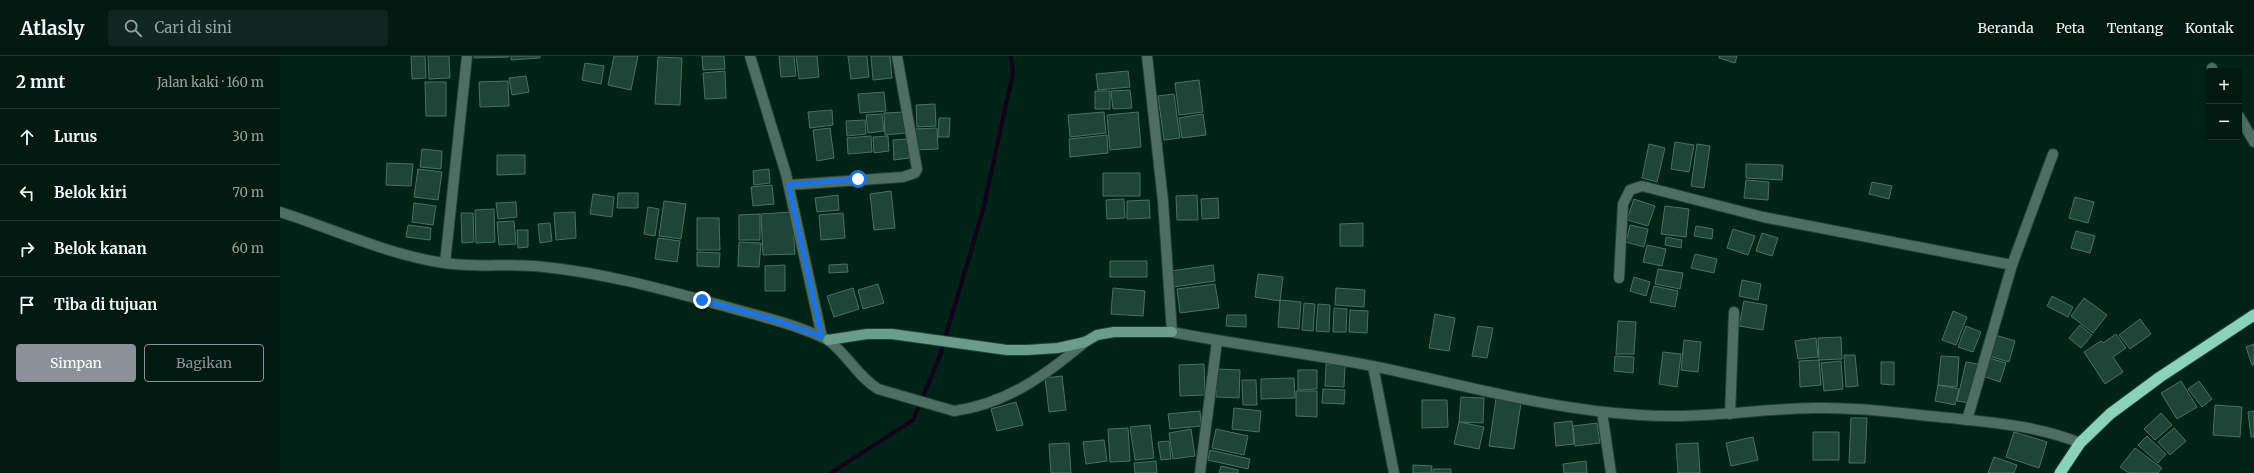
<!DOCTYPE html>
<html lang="id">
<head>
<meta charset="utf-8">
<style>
  :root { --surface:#001a12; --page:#0e2720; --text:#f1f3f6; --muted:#95a19f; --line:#223832; --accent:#8c9099 }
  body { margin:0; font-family:Merriweather,serif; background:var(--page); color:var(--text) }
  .controls { position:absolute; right:12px; top:12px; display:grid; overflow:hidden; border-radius:4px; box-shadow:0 2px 6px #0003 }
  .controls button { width:36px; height:36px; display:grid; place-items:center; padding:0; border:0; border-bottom:1px solid var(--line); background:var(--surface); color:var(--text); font:20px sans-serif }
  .stop { position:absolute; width:12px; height:12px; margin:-9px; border:3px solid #1a73e8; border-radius:50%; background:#fff }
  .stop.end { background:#1a73e8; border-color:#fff; box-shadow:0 1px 4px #0008 }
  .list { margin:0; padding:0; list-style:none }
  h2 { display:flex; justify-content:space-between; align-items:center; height:52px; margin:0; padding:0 16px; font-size:17px }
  h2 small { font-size:13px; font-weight:400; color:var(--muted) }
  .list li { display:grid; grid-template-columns:26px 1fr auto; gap:12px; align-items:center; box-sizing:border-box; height:56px; padding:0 16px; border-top:1px solid var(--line) }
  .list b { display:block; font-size:15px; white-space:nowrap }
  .list em { font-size:13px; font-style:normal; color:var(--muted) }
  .actions { display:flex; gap:8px; padding:12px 16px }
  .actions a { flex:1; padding:9px 0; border:1px solid var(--accent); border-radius:4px; text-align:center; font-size:14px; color:var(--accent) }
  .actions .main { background:var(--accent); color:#fff }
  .icon { flex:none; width:22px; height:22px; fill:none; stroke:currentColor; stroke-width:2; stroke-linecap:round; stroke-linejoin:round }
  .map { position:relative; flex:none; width:1974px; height:417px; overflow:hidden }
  header { display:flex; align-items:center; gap:24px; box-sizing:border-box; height:56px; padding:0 20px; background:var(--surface); border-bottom:1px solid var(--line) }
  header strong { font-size:19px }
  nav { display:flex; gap:22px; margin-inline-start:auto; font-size:14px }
  .search { width:280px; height:36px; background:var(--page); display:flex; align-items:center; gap:10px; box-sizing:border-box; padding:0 14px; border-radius:4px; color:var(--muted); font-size:15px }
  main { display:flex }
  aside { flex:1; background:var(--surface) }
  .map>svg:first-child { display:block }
</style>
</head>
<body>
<header>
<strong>Atlasly</strong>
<div class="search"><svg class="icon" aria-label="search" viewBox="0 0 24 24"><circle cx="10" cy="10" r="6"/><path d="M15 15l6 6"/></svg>Cari di sini</div>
<nav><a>Beranda</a><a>Peta</a><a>Tentang</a><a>Kontak</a></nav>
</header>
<main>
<aside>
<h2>2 mnt<small>Jalan kaki · 160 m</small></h2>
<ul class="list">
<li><svg class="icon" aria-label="ahead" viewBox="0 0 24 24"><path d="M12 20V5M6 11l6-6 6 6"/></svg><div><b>Lurus</b></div><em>30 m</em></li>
<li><svg class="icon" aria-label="left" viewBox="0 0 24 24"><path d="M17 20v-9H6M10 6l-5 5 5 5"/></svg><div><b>Belok kiri</b></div><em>70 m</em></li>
<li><svg class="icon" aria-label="right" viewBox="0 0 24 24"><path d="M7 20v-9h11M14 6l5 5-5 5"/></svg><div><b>Belok kanan</b></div><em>60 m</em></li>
<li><svg class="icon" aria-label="arrive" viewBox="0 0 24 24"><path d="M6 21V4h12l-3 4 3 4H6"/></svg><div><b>Tiba di tujuan</b></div></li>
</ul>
<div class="actions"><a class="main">Simpan</a><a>Bagikan</a></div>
</aside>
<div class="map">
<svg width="1974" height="417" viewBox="0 0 1974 417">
  <rect width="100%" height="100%" fill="#002318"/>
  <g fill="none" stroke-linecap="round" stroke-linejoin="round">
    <path stroke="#150019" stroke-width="4" d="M551 417 633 364 660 300 703 154 733 17 731 0"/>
  </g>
  <path fill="#1f4438" stroke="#4b7063" d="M131 0H145L146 22 132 23Z
    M148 0H169L170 22 149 23Z
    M194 0H229V1L194 2Z
    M231 0H260V2L231 4Z
    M334 0H358L351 34 328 29Z
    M422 0H444L445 13 423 14Z
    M499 0H514L516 20 501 21Z
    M516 0H537L539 21 519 23Z
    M568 0H587L589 21 571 23Z
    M591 0H610L612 22 593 24Z
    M1439 0H1457L1455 7 1439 2Z
    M378 1 402 2 400 49 375 48Z
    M305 7 324 10 321 28 302 24Z
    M445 15 446 42 425 43 423 17Z
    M848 15 850 31 818 34 816 18Z
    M246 20 249 36 232 39 229 22Z
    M919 24 923 56 899 59 895 27Z
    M228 25 229 50 200 51 199 26Z
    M145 26H166V60H146Z
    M850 34 852 52 833 53 831 35Z
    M815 35H830V53H815Z
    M604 36 606 55 580 57 578 38Z
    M894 38 900 82 884 84 878 40Z
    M655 48 656 70 637 71 636 49Z
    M552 54 553 69 530 72 528 56Z
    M625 56 626 77 605 79 604 57Z
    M824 56 826 77 790 81 788 59Z
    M858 56 861 91 830 94 827 59Z
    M602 58 604 75 588 77 586 59Z
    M923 58 926 79 902 82 899 62Z
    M659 62H670L669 81H658Z
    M585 64 586 78 567 80 566 65Z
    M550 72 554 102 537 105 533 74Z
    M657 72 658 93 636 94 635 73Z
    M827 79 828 97 790 101 789 83Z
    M591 80 592 96 568 98 567 82Z
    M608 80 609 95 594 97 593 81Z
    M628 83 629 102 614 104 613 84Z
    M1395 86 1414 89 1409 116 1391 113Z
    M1369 88 1385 92 1377 126 1362 122Z
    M1417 88 1430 90 1424 132 1411 130Z
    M142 93 162 95 161 113 140 111Z
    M217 99H245V118L217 119Z
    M107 107 133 108 131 130 106 129Z
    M1466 108 1503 109 1502 124 1466 122Z
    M138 113 162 116 158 144 134 141Z
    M489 113 490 127 474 129 473 115Z
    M823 117H860V140H823Z
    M1466 124 1489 126 1488 144 1464 142Z
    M1592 126 1612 130 1609 143 1589 138Z
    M492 129 494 148 473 150 471 131Z
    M611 135 615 172 594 174 590 138Z
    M338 137H358V152H337Z
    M313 138 334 141 332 161 310 158Z
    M558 139 559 154 537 156 535 142Z
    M917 139 918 164H897L896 140Z
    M1795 141 1814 146 1808 167 1789 162Z
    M938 142 939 162 922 163 921 143Z
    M844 143 845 162 827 163 826 144Z
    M1354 143 1375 150 1368 170 1347 164Z
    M869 144 870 162 847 163V145Z
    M384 145 406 148 401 183 379 180Z
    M236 146 237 161 218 163 216 147Z
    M134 147 156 150 153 169 132 166Z
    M1385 150 1409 153 1406 181 1381 178Z
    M368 151 379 153 375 180 364 178Z
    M214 153 215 186 196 187 195 154Z
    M295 156 296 182 276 184 274 157Z
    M512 156 515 198 483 199 481 158Z
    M181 157H193L194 186 182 187Z
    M563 157 565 182 541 184 539 159Z
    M480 158V184H459V159Z
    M417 162H439L440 194H417Z
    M234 165 236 188 219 189 217 166Z
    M270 167 272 185 260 187 258 168Z
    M1083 167V190H1060V168Z
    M128 169 151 172 150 184 126 181Z
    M1350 169 1368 173 1364 191 1346 186Z
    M1416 170 1433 173 1432 183 1414 180Z
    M1453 173 1475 180 1468 199 1447 192Z
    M237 174H248V191L238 192Z
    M1796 175 1815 180 1810 197 1791 192Z
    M1482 177 1498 182 1492 200 1476 195Z
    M1386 181 1402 184 1401 192 1385 189Z
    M378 182 400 185 397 206 375 203Z
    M459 186 481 187 479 211 458 210Z
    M1367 189 1386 193 1382 210 1363 206Z
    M417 196 440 197 439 211 417 210Z
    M1415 198 1437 203 1434 217 1411 212Z
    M830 205H867V221H830Z
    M567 208 568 216 549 217V209Z
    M505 209V235H485V210Z
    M933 209 935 225 893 231 891 215Z
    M1378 213 1403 217 1400 233 1375 228Z
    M978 218 1003 221 1000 245 975 241Z
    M1354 221 1370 226 1366 240 1350 235Z
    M1462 224 1481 228 1478 244 1459 240Z
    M598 228 604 247 583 253 578 234Z
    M935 228 939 252 900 257 897 233Z
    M1374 230 1398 235 1395 251 1370 246Z
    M573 232 579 253 554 261 547 240Z
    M833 232 865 235 863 260 831 258Z
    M1056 232 1085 234 1084 251 1055 249Z
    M1772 240 1793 251 1788 261 1767 250Z
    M1804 242 1827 259 1813 277 1791 260Z
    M1000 244 1021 246 1019 273 998 271Z
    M1464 245 1487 249 1483 274 1459 270Z
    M1024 247 1035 248 1033 275 1022 274Z
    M1038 248 1050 249 1049 276 1036 275Z
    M1054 252 1067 253 1066 276H1053Z
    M1070 254 1088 255 1087 277 1069 276Z
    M1673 255 1687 261 1676 289 1662 284Z
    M1155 258 1175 262 1169 295 1149 292Z
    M947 259H966V271L946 270Z
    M1860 263 1871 278 1850 293 1839 279Z
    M1338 265 1356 266 1354 298H1336Z
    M1800 269 1812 279 1801 292 1789 282Z
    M1198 270 1213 272 1207 302 1192 300Z
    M1686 270 1701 276 1693 296 1678 291Z
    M1836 278 1846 292 1833 301 1843 316 1825 328 1804 296 1821 285 1823 287Z
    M1715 279 1735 285 1729 306 1709 300Z
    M1561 281 1562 303 1539 304 1538 282Z
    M1536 282 1538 301 1518 303 1515 285Z
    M1404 284 1421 286 1418 316 1401 314Z
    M1974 288V309H1972L1966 291Z
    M1383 296 1401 298 1397 331 1379 328Z
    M1564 299H1575L1578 330 1566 331Z
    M1335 300 1354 301 1353 317 1334 315Z
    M1661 300 1679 301 1677 331 1658 329Z
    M1709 302 1726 307 1720 326 1703 320Z
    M1539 304 1541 329 1520 331 1519 305Z
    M1561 305 1563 333 1544 335 1541 307Z
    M1601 306H1614V329L1601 328Z
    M1686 306 1698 308 1689 347 1677 345Z
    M924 308 925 339 900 340 899 309Z
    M1046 308 1065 309 1064 331 1045 330Z
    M937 313 960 314 959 342 936 341Z
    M1018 314H1037V333L1018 334Z
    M782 320 786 354 769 356 765 322Z
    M1014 322 1015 342 981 343V323Z
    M962 324H976L977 349H963Z
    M1901 325 1917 351 1897 363 1881 337Z
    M1919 325 1932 343 1922 351 1908 333Z
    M1658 329 1679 333 1675 349 1655 345Z
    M1043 333 1065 334 1064 348 1042 347Z
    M1016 335H1037V361L1016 360Z
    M1181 341 1204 342 1203 367 1179 366Z
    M1216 343 1241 347 1234 393 1209 390Z
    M1142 344H1167L1168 371 1142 372Z
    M736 346 743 369 717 375 711 353Z
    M1935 349 1962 351 1960 381 1933 379Z
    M954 352 981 355 979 376 952 373Z
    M920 355 921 370 890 373 888 358Z
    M1974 355V381H1971L1968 356Z
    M1881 357 1892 369 1875 384 1864 373Z
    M1571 362H1587L1585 407H1569Z
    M1292 365 1294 388 1276 390 1274 367Z
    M1179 366 1204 371 1199 393 1174 388Z
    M1317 367 1320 387 1295 390 1293 370Z
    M870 369 874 402 855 404 850 371Z
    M848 372 850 405 830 406 828 373Z
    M1894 372 1906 385 1890 399 1878 386Z
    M911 373 915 400 893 403 889 377Z
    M936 373 968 380 964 399 932 392Z
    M1533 376H1559V404H1533Z
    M1734 376 1767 386 1759 412 1726 401Z
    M1867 380 1886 398 1878 407 1858 389Z
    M1473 381 1478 404 1451 410 1446 387Z
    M824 384 827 405 806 408 803 386Z
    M889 385 891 403 881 404 878 386Z
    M789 387 791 417H771L769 388Z
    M1418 387 1420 417H1398L1396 388Z
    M1855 392 1882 412 1878 417H1849L1840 411Z
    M930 394 970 403 968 413 928 404Z
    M1714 401 1737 409 1734 417H1708Z
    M876 405 877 417H855L854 407Z
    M1306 405 1307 417H1284L1283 408Z
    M1133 409 1152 410 1151 417H1133Z
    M941 410 958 414V417H939Z
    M1153 413H1171V417H1153Z"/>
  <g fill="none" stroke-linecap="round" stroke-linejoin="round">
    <g stroke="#204136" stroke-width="12">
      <path id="minor" d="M470 0 506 118 542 281
        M867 0 883 145 892 276
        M1932 12 1933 15
        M1959 60 1974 86
        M509 129 623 121 635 117 637 113 617 0
        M0 156C54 173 108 199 164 207 197 212 231 207 264 211 325 217 385 234 444 250 479 260 515 268 548 284
        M165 207 187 0
        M1339 222 1343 148 1350 134 1362 130 1483 161 1732 209
        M1093 310 1114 417
        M674 355C726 348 766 319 805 286
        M1322 356 1331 417
        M1450 358 1454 256
        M1687 364 1732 209 1773 98
        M920 417 937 285"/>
    </g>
    <g stroke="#204136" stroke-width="12">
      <path id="tertiary" d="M892 276C958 289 1026 297 1092 310 1181 328 1269 354 1360 359 1419 363 1477 353 1535 352 1577 351 1619 357 1660 361 1706 366 1757 369 1800 387
        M548 284C568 299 577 320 598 333L674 355"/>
    </g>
    <g stroke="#204136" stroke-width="12">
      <path id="secondary" d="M548 284 587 278H612L727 294H747L778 292 805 286 817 279 834 276H892"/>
    </g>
    <g stroke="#204136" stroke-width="13">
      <path id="trunk" d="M1780 417 1800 387 1830 358 1880 321 1974 259"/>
    </g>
    <use href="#minor" stroke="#4f6e63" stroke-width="10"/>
    <use href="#tertiary" stroke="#4f6e63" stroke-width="10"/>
    <use href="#secondary" stroke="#6b9d8c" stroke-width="10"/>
    <use href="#trunk" stroke="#8ad3ba" stroke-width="11"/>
  </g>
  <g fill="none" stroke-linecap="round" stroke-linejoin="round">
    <path stroke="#1a73e8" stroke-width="5" d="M422 244 498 265 542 281 509 129 578 123"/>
  </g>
</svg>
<div class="controls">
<button>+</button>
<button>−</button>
</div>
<div class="stop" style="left:578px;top:123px"></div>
<div class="stop end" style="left:422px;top:244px"></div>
</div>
</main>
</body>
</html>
